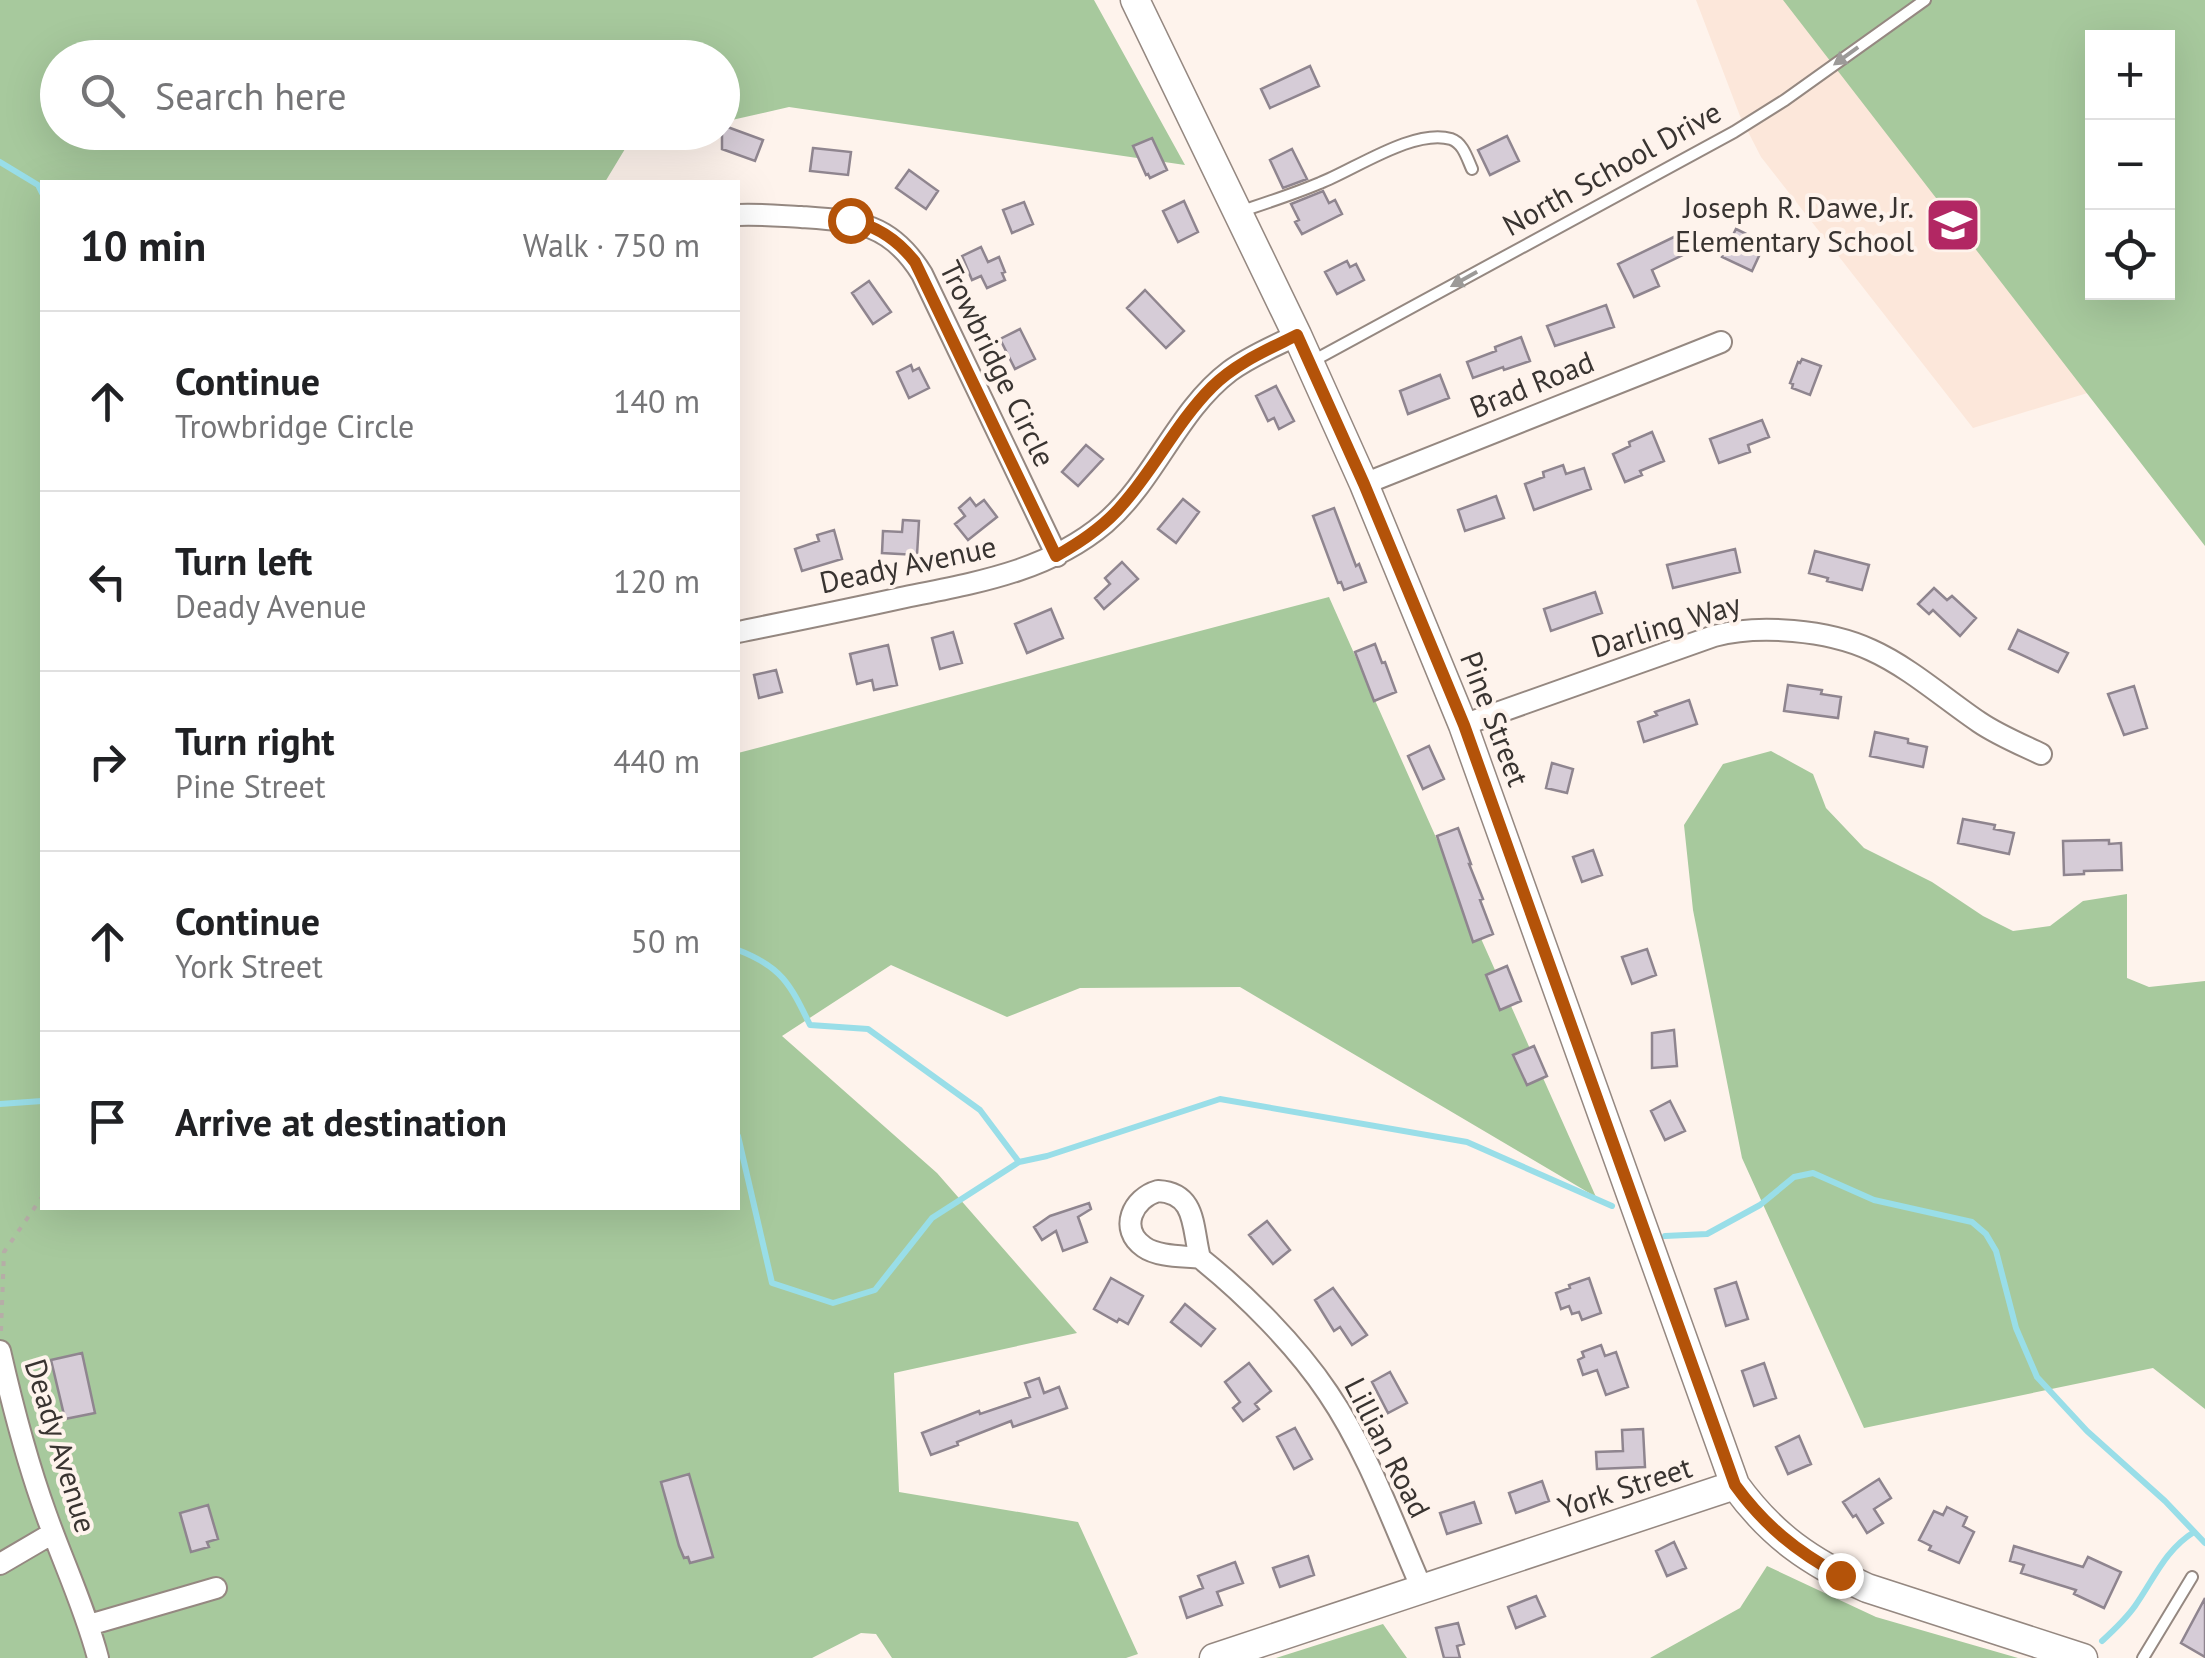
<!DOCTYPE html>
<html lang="en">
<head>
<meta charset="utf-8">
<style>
  :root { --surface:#fff; --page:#f6f6f6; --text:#202124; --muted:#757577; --line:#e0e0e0 }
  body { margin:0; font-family:"PT Sans",sans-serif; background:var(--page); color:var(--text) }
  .controls { position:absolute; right:30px; top:30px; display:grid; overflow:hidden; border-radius:0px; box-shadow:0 10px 40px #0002 }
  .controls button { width:90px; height:90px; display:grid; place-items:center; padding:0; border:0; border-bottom:2px solid var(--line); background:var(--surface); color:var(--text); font:50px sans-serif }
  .stop { position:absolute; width:30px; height:30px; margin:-22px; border:8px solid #b45309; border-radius:50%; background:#fff }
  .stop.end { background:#b45309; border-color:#fff; box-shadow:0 2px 10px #0008 }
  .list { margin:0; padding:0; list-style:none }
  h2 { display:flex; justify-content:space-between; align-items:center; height:130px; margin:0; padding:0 40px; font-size:42px }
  h2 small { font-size:32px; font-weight:400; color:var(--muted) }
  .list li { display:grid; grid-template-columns:65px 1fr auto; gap:30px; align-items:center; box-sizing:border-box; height:180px; padding:0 40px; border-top:2px solid var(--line) }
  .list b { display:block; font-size:38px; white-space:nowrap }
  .list p { margin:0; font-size:32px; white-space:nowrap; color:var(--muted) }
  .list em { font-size:32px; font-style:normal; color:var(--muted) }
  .icon { flex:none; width:55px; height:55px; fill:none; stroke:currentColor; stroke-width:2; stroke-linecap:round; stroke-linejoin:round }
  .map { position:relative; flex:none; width:2205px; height:1658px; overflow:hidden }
  .search { position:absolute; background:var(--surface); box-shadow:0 10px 40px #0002; left:40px; top:40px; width:700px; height:110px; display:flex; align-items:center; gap:25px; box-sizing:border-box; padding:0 35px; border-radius:55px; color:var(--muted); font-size:38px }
  .panel { position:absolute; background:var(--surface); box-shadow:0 10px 40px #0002; left:40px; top:180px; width:700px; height:1030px; border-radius:0px }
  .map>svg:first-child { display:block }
</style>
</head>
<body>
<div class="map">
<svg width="2205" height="1658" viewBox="0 0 2205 1658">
  <rect width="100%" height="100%" fill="#fef3ec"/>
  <path fill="#fce7da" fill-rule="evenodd" d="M1696 0H2205V357L1973 428 1761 157 1740 116ZM2092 38H2168V292H2092Z"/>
  <path fill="#a7c99d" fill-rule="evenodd" d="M0 0H1094L1185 165 789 107 723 122 722 58H58V132L677 133 628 144 605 182H42V1208H738V753L1329 597 1596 1197 1240 987 1080 988 1007 1017 891 965 782 1036 937 1173 1077 1333 894 1373 899 1492 1078 1522 1138 1654 1126 1658H892L876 1634 861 1633 812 1658H0Z
    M1783 0H2205V546ZM2092 38H2168V292H2092Z
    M1771 751 1813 774 1826 808 1864 848 1932 882 1983 916 2013 931 2050 926 2083 901 2127 894V978L2149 987 2205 981V1409L2153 1368 1864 1428 1742 1158 1693 910 1684 825 1723 764Z
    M1767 1566 1876 1617 2018 1658H1650L1740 1608Z
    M1383 1624 1407 1658H1276Z"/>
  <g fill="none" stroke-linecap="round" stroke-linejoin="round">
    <path stroke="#99dee8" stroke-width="6" d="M0 162 38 185 42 193
      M738 950C782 967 790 984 810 1025L868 1029 980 1110 1019 1162
      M0 1104 42 1101
      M738 1136 772 1283 833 1303 875 1290 932 1218 1019 1162 1047 1156 1220 1099 1467 1142 1612 1206
      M1665 1236 1707 1234 1760 1205 1794 1177 1813 1173 1874 1200 1972 1222 1986 1234 1996 1251 2016 1328 2037 1377 2087 1431 2165 1501 2205 1543
      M2102 1641C2114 1630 2125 1620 2135 1606 2154 1579 2165 1550 2194 1532"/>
  </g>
  <path fill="#d6ccd7" stroke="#8f858f" stroke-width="2.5" d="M1310 66 1319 86 1270 108 1261 89Z
    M722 125 763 140 755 161 722 149Z
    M1507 136 1519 161 1490 175 1478 150Z
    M1152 138 1167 170 1150 178 1148 174 1146 175 1133 146Z
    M813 148 851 152 848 175 810 171Z
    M1292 149 1307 179 1283 188 1270 160Z
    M909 170 938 191 926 209 896 188Z
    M1323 191 1329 203 1335 200 1342 214 1302 234 1295 222 1299 220 1291 204Z
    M1184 201 1198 232 1178 242 1163 211Z
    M1024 202 1033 224 1012 233 1003 210Z
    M1736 229 1765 243 1752 271 1722 257Z
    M1676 236 1685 254 1652 270 1659 286 1634 297 1618 264Z
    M981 247 988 262 999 257 1005 272 1002 273 1005 280 987 288 981 276 972 280 962 256Z
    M1347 261 1350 267 1356 264 1364 280 1337 294 1325 272Z
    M869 281 891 312 873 324 852 293Z
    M1145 290 1184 331 1166 348 1127 308Z
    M1606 305 1614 327 1555 346 1547 326Z
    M1020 329 1035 359 1015 369 1000 339Z
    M1521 337 1530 361 1504 370 1503 367 1473 378 1467 362 1496 351 1495 347Z
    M1802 359 1821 366 1810 395 1792 388 1793 384 1790 383 1798 362 1800 363Z
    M911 365 913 371 919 368 929 388 909 398 897 372Z
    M1440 375 1449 398 1408 414 1400 391Z
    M1276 386 1294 421 1279 429 1274 418 1268 421 1256 396Z
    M1762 420 1769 437 1748 445 1750 452 1719 463 1710 439Z
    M1652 432 1664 461 1640 471 1642 475 1625 482 1613 454 1630 446 1629 442Z
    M1086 445 1103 459 1078 486 1062 472Z
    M1563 465 1566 474 1584 468 1591 489 1534 510 1525 484 1544 477 1543 472Z
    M1496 496 1504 518 1465 531 1458 510Z
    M970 498 976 506 984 500 997 517 968 540 955 524 965 516 959 508Z
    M1183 499 1199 512 1176 543 1158 529Z
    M1334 508 1356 566 1359 564 1366 582 1344 590 1341 582 1338 583 1313 516Z
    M903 520 919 521 917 555 882 553 883 531 902 532Z
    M834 530 842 559 802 571 795 549 819 541 817 535Z
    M1735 549 1740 572 1673 588 1667 565Z
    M1815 551 1869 565 1862 590 1827 581 1828 578 1809 573Z
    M1122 562 1138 579 1104 609 1095 598 1110 584 1105 578Z
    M1934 588 1947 600 1952 596 1976 618 1960 636 1933 610 1929 614 1918 604Z
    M1595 592 1602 613 1551 631 1544 609Z
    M1051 609 1063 638 1027 653 1015 624Z
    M2018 630 2068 653 2058 672 2009 649Z
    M953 632 962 663 940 669 932 638Z
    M1375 644 1382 663 1385 662 1396 692 1374 701 1355 652Z
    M888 645 897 685 874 690 872 680 857 684 850 654Z
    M776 670 782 692 759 698 754 675Z
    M1788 685 1822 690 1821 694 1841 697 1838 718 1784 711Z
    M2134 686 2147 728 2124 735 2108 694Z
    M1689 700 1697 724 1644 742 1638 722 1657 715 1655 712Z
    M1875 732 1908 739V743L1927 747 1923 767 1870 756Z
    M1429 746 1444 779 1423 789 1408 756Z
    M1552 763 1573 769 1567 793 1546 788Z
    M1963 819 1995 825 1994 829 2014 833 2009 854 1958 843Z
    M1458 828 1471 864H1469L1483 899 1480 900 1493 934 1473 942 1437 836Z
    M2109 840V844L2121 843 2122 870 2084 871V874L2064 875 2063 841Z
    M1593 850 1602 875 1582 882 1573 857Z
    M1647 949 1656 975 1632 984 1622 957Z
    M1507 966 1521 1001 1500 1010 1486 975Z
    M1674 1030 1677 1066 1652 1068V1033Z
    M1534 1046 1547 1076 1527 1085 1513 1055Z
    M1670 1101 1685 1131 1665 1140 1651 1111Z
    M1089 1203 1091 1209 1078 1217 1087 1242 1063 1251 1056 1231 1042 1240 1034 1227 1050 1216Z
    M1267 1221 1290 1250 1273 1264 1249 1235Z
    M1111 1278 1143 1296 1128 1324 1119 1319 1117 1322 1094 1309Z
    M1589 1278 1601 1313 1582 1320 1579 1312 1572 1314 1569 1306 1561 1309 1556 1293 1570 1288 1569 1285Z
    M1736 1282 1748 1319 1726 1326 1715 1289Z
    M1333 1288 1367 1335 1352 1345 1340 1327 1334 1331 1315 1300Z
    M1185 1304 1215 1329 1201 1346 1171 1322Z
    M1601 1345 1605 1356 1616 1352 1628 1387 1606 1395 1597 1370 1583 1375 1578 1360 1584 1357 1582 1352Z
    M82 1353 95 1413 65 1419 51 1360Z
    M1249 1363 1271 1391 1255 1404 1259 1409 1243 1421 1233 1408 1240 1402 1225 1382Z
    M1764 1363 1776 1398 1754 1406 1742 1371Z
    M1390 1372 1407 1403 1388 1413 1372 1382Z
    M1039 1378 1044 1393 1059 1387 1067 1408 1013 1427 1011 1421 957 1442 958 1445 931 1455 922 1433 979 1411 980 1414 1030 1397 1025 1383Z
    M1295 1428 1312 1459 1294 1469 1277 1437Z
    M1643 1429 1645 1467 1597 1469 1596 1452 1623 1451 1622 1430Z
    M1799 1436 1811 1464 1788 1474 1776 1447Z
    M689 1474 713 1557 690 1563 688 1557 684 1558 679 1546 661 1482Z
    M1879 1479 1891 1498 1874 1509 1883 1523 1867 1533 1856 1515 1853 1517 1843 1502Z
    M1542 1481 1549 1501 1516 1513 1509 1493Z
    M1474 1502 1481 1523 1447 1534 1440 1513Z
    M208 1505 218 1539 207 1542 209 1547 191 1552 180 1513Z
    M1947 1507 1967 1517 1963 1526 1974 1532 1959 1563 1929 1550 1931 1546 1919 1540 1934 1511 1943 1515Z
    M1674 1542 1686 1568 1667 1576 1656 1551Z
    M2014 1546 2083 1567 2088 1557 2121 1572 2104 1608 2074 1594 2076 1590 2021 1573 2024 1565 2010 1561Z
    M1308 1556 1314 1575 1280 1587 1273 1568Z
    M1235 1562 1243 1583 1217 1592 1222 1605 1187 1618 1180 1597 1203 1588 1198 1576Z
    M1536 1596 1545 1616 1516 1628 1508 1607Z
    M2205 1598V1657L2181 1643Z
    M1458 1623 1464 1644 1457 1646 1460 1658H1444L1436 1628Z"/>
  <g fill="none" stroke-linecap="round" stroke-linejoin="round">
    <g stroke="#958881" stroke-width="14">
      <path id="lane" d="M1239 212C1266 203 1294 194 1320 183 1354 170 1414 128 1451 139 1463 143 1467 158 1472 169
        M1311 362 1734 132 1785 100 1925 0
        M2143 1658 2192 1577"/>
    </g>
    <g stroke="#958881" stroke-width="24">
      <path id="street" d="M738 215C758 214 780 216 801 217 856 221 890 222 922 274L1057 556
        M1364 484 1721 342
        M738 632C792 621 847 610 901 598 974 583 1047 572 1105 523 1155 480 1177 411 1230 371 1250 356 1275 346 1297 335
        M1463 725 1714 636C1759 624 1828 630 1871 650 1909 667 1945 699 1979 722 1998 735 2020 744 2041 754
        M1158 1191C1197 1193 1192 1228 1200 1258 1184 1256 1158 1257 1144 1247 1118 1229 1133 1198 1158 1191Z
        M1200 1258C1245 1294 1296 1345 1328 1393 1368 1452 1393 1523 1422 1589
        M0 1351C13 1408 26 1459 46 1514 63 1562 85 1608 98 1658
        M0 1564 53 1533
        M89 1625 216 1588"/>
    </g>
    <g stroke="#958881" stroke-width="31">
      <path id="secondary" d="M1135 0 1297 335 1364 484 1463 725 1735 1485C1772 1536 1810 1562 1867 1588L2083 1658
        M1214 1658 1735 1485"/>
    </g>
    <path stroke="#b6ada7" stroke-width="4" stroke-dasharray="5 8" stroke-linecap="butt" d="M1 1331 4 1252 42 1197"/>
    <use href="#lane" stroke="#fff" stroke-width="10"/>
    <use href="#street" stroke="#fff" stroke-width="20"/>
    <use href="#secondary" stroke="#fff" stroke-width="28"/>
  </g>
  <defs><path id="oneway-solid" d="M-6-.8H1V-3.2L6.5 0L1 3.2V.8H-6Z" transform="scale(2.5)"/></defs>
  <g fill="#9c9a98">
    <use href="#oneway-solid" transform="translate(1846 56) rotate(144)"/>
    <use href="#oneway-solid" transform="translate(1464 279) rotate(151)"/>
  </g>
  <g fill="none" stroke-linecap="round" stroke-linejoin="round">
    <path stroke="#b45309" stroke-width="12" d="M850 220C877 226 898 240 915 262L1056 556C1081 542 1105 526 1123 504 1155 468 1177 422 1212 387 1236 363 1267 350 1297 335L1364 484 1464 725 1735 1485C1764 1525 1797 1552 1840 1575"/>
  </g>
  <defs>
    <g id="school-square" transform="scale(2.875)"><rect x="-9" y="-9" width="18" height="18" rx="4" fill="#b22763" stroke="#fef3ec"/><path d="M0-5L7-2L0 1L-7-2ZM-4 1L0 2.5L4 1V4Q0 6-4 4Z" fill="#fff"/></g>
  </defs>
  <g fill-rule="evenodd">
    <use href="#school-square" x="1953" y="225"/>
  </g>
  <g text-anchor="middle" stroke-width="8" stroke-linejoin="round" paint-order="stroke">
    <g font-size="30" fill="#393431" stroke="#fef3ec">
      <text transform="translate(1612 169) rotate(-29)" y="10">North School Drive</text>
      <text transform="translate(997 364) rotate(64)" y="10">Trowbridge Circle</text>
      <text transform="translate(1532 385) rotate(-22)" y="10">Brad Road</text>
      <text transform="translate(908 565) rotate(-12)" y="10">Deady Avenue</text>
      <text transform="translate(1666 626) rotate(-17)" y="10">Darling Way</text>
      <text transform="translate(1494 719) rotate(69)" y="10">Pine Street</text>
      <text transform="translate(60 1446) rotate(73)" y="10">Deady Avenue</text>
      <text transform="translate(1387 1448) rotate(63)" y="10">Lillian Road</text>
      <text transform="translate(1625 1488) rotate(-18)" y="10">York Street</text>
    </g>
    <g font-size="30" fill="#393431" stroke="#fef3ec" text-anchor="end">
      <text x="1914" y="218">Joseph R. Dawe, Jr.<tspan x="1914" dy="34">Elementary School</tspan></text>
    </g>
  </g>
</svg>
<div class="controls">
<button>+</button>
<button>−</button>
<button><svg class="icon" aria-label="locate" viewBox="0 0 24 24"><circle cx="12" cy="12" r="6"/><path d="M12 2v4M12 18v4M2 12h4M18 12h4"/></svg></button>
</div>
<div class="stop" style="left:850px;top:220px"></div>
<div class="stop end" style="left:1840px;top:1575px"></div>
<div class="search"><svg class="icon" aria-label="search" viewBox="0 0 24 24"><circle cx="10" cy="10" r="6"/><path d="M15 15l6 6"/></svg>Search here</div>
<section class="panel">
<h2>10 min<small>Walk · 750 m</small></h2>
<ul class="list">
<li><svg class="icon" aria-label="ahead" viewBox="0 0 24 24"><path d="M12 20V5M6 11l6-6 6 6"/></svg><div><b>Continue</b><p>Trowbridge Circle</p></div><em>140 m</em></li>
<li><svg class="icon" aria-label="left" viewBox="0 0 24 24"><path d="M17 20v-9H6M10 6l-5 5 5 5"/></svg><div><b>Turn left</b><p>Deady Avenue</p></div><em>120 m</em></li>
<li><svg class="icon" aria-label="right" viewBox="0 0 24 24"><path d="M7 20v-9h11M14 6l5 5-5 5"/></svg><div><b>Turn right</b><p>Pine Street</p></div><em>440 m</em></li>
<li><svg class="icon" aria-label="ahead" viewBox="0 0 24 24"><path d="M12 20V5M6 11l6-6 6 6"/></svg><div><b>Continue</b><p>York Street</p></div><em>50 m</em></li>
<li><svg class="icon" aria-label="arrive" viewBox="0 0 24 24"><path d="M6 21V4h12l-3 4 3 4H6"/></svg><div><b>Arrive at destination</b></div></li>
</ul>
</section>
</div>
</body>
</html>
